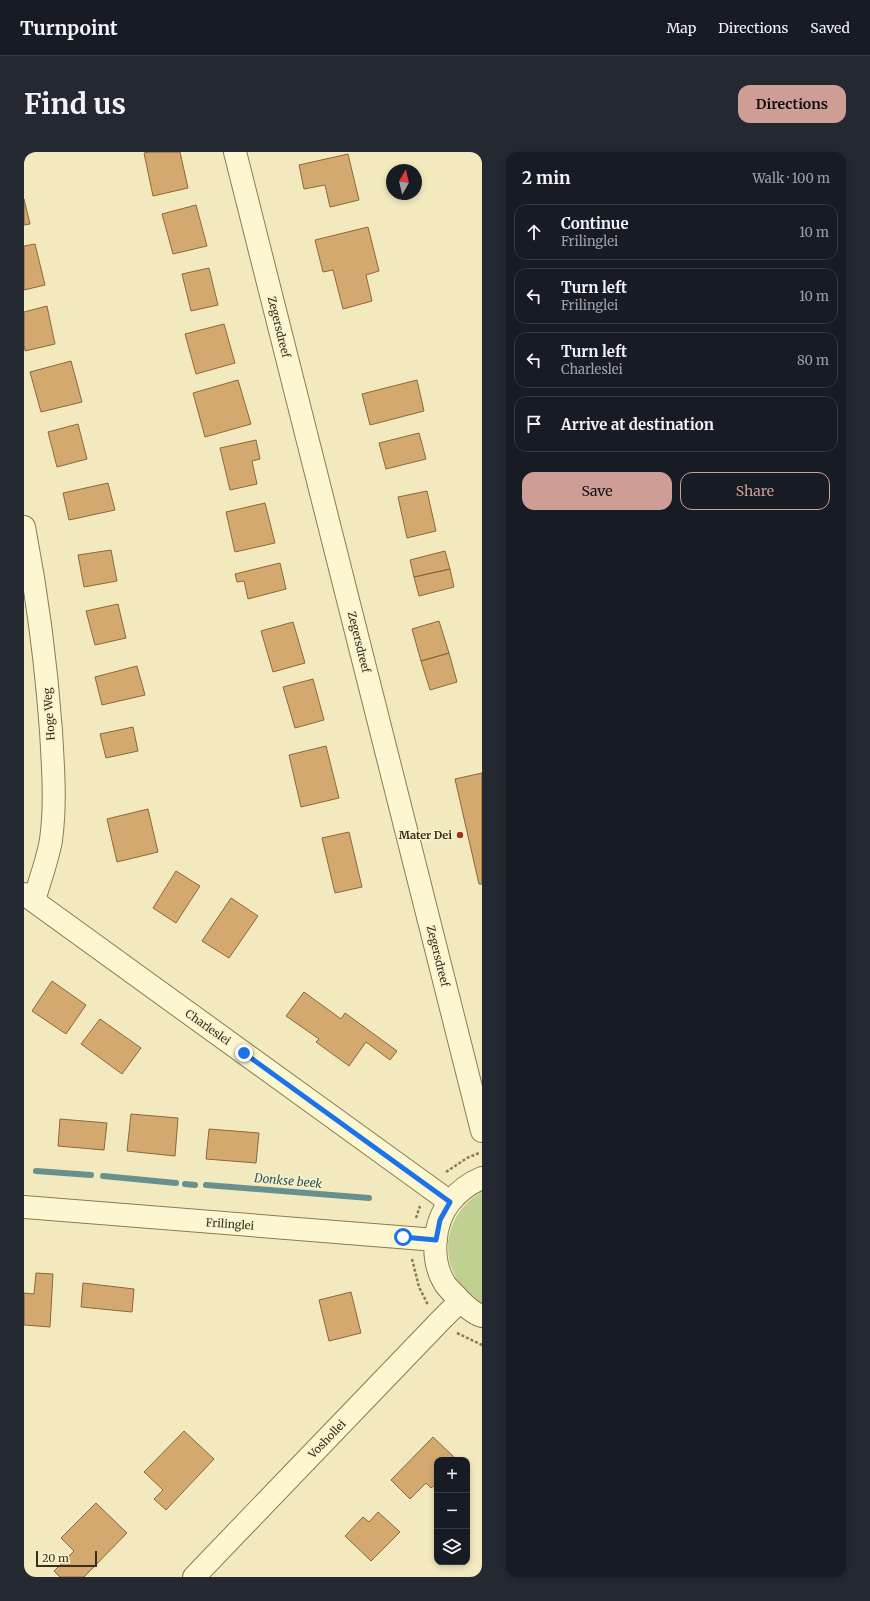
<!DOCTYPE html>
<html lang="en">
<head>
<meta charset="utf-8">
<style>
  :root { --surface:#171b24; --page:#242831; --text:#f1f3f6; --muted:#9ea1a6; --line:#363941; --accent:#cd9d96 }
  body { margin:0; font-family:Merriweather,serif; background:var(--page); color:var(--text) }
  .controls { position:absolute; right:12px; bottom:12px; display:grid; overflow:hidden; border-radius:8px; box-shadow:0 2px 6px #0003 }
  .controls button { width:36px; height:36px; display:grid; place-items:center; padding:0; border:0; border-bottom:1px solid var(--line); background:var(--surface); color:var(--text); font:20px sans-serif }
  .compass { position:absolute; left:362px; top:12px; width:36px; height:36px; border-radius:50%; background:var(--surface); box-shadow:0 2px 6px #0003; rotate:8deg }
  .scale { position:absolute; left:12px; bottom:10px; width:61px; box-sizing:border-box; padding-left:4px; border:2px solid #392e1b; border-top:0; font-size:11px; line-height:14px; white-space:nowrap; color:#392e1b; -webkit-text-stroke:3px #f8f3ce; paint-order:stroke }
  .stop { position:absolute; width:12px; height:12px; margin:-9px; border:3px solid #1a73e8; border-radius:50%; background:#fff }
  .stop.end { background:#1a73e8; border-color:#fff; box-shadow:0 1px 4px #0008 }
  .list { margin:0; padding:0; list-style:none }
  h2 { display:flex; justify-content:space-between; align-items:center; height:52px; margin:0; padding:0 16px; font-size:17px }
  h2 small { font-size:13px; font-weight:400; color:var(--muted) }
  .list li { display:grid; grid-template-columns:26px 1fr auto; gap:12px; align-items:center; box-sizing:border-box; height:56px; margin:0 8px 8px; padding:0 8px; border:1px solid var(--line); border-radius:12px }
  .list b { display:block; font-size:15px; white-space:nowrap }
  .list p { margin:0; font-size:13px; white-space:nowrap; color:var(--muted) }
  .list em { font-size:13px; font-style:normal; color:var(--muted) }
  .actions { display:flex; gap:8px; padding:12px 16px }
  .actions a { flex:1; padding:9px 0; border:1px solid var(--accent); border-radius:12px; text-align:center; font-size:14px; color:var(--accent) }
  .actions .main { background:var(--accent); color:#111 }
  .icon { flex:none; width:22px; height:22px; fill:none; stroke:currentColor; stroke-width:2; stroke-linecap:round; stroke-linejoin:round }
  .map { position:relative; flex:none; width:458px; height:1425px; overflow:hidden; border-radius:12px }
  header { display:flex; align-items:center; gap:24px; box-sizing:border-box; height:56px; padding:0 20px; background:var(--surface); border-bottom:1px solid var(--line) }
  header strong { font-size:19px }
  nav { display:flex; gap:22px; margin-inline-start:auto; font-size:14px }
  .intro { display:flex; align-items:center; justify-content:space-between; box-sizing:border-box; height:96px; padding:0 24px }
  h1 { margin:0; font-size:28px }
  .button { padding:10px 18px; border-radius:12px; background:var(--accent); color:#111; font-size:14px; font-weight:700 }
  main { display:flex; gap:24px; padding:0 24px }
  aside { flex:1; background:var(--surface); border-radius:12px; box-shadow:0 2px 6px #0003 }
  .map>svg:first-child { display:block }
</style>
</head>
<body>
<header>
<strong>Turnpoint</strong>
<nav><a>Map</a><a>Directions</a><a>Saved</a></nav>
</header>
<div class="intro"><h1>Find us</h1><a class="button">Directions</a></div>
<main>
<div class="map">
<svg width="458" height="1425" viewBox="0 0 458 1425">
  <rect width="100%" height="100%" fill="#f2eabe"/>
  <path fill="#bfd091" d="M458 1040V1152C451 1146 442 1140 437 1133 413 1101 424 1059 458 1040Z"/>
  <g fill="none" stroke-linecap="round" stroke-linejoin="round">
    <path stroke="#68918d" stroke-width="6" d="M12 1019 67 1023
      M79 1024 152 1031
      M161 1032 171 1033
      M182 1033 345 1046"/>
  </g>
  <path fill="#d3a970" stroke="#8d6739" d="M125 0H156L164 36 129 44 120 1Z
    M324 2 335 48 306 55 301 33 280 37 275 13Z
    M0 47 6 72 0 73Z
    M172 53 183 94 149 102 138 62Z
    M344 75 355 119 342 123 348 149 319 157 309 118 299 120 291 88Z
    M11 92 21 133 0 138V94Z
    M185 116 194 153 167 159 158 122Z
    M23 154 31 192 1 199 0 193V160Z
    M200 172 211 211 172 222 161 182Z
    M47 209 58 250 17 260 6 220Z
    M214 228 227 272 181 285 169 241Z
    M393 228 400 259 346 273 338 242Z
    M54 272 63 307 33 315 24 280Z
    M395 281 402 307 362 317 355 291Z
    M232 288 236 307 228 309 233 332 206 338 196 296Z
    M84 331 91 358 45 368 39 341Z
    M403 339 412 379 383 386 374 345Z
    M241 351 251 391 211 400 202 360Z
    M87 398 93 429 60 435 54 403Z
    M421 399 426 417 390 425 386 408Z
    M256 411 262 437 224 447 220 429 213 430 211 422Z
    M426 417 430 435 395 444 390 425Z
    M94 452 102 486 71 493 62 459Z
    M415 469 425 501 397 509 388 477Z
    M269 470 281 511 249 520 237 479Z
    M425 501 433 530 406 538 397 509Z
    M113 514 121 543 78 553 71 525Z
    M289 527 300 568 271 576 259 535Z
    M109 575 114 599 82 606 76 582Z
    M302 594 315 646 277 655 265 603Z
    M458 621V732H455L431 627Z
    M124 657 134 700 93 710 83 667Z
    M325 680 338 735 311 741 298 686Z
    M152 719 176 734 152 771 129 756Z
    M207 746 234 764 205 806 178 789Z
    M28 829 62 853 42 882 8 859Z
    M280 840 317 867 321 861 373 899 366 908 342 890 325 914 292 890 295 887 262 864Z
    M76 867 117 896 98 922 57 892Z
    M107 962 154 966 151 1004 103 999Z
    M36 967 83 971 80 998 34 994Z
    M185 977 235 981 232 1011 182 1007Z
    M12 1121 29 1122 26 1175 0 1173V1141L10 1142Z
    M59 1131 110 1137 108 1160 57 1155Z
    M327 1140 337 1181 305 1189 295 1148Z
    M160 1279 190 1307 142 1358 130 1347 139 1338 120 1320Z
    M409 1285 431 1306 429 1308H413V1333L412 1332 407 1336 402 1331 386 1347 367 1328Z
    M72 1351 103 1381 60 1425H36L30 1419 50 1399 37 1386Z
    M354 1360 376 1380 347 1409 321 1384 339 1365 345 1370Z"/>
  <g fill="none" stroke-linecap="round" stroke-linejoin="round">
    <g stroke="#8b7a55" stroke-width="24">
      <path id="minor" d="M211 0 458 979
        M0 375C13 442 22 510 27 579 29 615 32 651 27 688 24 707 15 730 10 749
        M0 742 426 1050
        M458 1026C446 1031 435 1039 426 1050 409 1071 406 1108 421 1132 424 1136 428 1140 431 1143 438 1151 448 1161 458 1164
        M0 1055 412 1088
        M170 1425 417 1168 436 1149"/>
    </g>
    <path stroke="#8b7a55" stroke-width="2.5" stroke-dasharray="3 2" stroke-linecap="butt" d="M422 1020 443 1006 455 1001
      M392 1066 396 1054
      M388 1107 395 1135 404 1153
      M433 1181 458 1193"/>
    <use href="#minor" stroke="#fcf6d1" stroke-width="22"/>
  </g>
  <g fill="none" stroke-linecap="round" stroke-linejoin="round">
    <path stroke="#1a73e8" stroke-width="5" d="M220 901 426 1050 416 1068 412 1088 379 1085"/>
  </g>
  <circle fill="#a03320" stroke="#f8f3ce" stroke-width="1.5" cx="436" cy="683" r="4"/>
  <g text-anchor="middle" stroke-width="3" stroke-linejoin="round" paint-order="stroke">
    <g font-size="11" fill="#392e1b" stroke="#f8f3ce">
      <text transform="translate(255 175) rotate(76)" y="4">Zegersdreef</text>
      <text transform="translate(335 490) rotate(76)" y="4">Zegersdreef</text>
      <text transform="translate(25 562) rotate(-94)" y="4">Hoge Weg</text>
      <text transform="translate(414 804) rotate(76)" y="4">Zegersdreef</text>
      <text transform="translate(184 875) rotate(35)" y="4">Charleslei</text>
      <text transform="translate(206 1072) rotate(4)" y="4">Frilinglei</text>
      <text transform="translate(303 1287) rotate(-46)" y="4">Voshollei</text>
    </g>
    <g font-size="11" font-weight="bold" fill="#392e1b" stroke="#f8f3ce" text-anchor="end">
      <text x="428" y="687">Mater Dei</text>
    </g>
    <g font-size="12" font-style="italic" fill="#29565a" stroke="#f8f3ce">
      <text transform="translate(264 1029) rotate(5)" y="4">Donkse beek</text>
    </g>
  </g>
</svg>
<div class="controls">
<button>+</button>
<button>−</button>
<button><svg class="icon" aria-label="layers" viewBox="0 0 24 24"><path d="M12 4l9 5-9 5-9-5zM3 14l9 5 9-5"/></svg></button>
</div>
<svg class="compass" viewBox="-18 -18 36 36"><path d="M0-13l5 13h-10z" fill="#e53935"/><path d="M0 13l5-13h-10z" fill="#9ea1a6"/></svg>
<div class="scale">20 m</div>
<div class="stop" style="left:379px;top:1085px"></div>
<div class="stop end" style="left:220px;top:901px"></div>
</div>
<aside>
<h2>2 min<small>Walk · 100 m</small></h2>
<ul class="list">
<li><svg class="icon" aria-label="ahead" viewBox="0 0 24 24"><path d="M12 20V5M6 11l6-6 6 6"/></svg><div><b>Continue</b><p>Frilinglei</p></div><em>10 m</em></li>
<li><svg class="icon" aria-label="left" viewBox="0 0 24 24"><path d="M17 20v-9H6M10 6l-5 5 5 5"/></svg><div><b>Turn left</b><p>Frilinglei</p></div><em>10 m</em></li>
<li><svg class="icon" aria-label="left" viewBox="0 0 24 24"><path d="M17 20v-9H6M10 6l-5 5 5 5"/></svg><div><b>Turn left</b><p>Charleslei</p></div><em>80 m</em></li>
<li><svg class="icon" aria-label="arrive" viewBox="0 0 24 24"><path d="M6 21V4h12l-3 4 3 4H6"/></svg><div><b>Arrive at destination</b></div></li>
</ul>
<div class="actions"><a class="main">Save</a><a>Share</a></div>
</aside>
</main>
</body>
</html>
